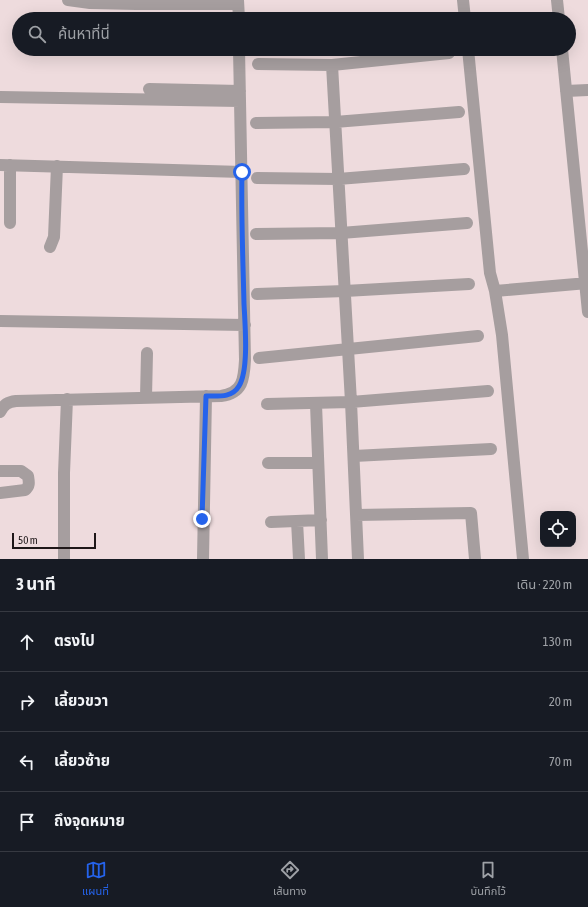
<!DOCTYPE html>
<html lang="th">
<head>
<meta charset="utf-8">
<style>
  :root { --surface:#171b24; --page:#20242c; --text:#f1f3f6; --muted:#9ea1a6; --line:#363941; --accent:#2563eb }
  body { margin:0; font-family:"Asap Condensed","Noto Sans Thai",sans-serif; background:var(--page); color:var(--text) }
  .controls { position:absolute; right:12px; bottom:12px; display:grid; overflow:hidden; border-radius:8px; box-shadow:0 4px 16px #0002 }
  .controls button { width:36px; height:36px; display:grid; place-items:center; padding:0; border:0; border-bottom:1px solid var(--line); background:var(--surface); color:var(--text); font:20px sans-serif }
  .scale { position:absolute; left:12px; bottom:10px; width:84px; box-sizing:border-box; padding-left:4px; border:2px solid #1e1718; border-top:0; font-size:11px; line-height:14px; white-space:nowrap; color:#1e1718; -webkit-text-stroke:3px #eedbdd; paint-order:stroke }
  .stop { position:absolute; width:12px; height:12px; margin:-9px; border:3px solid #2563eb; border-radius:50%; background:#fff }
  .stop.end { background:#2563eb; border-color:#fff; box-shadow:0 1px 4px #0008 }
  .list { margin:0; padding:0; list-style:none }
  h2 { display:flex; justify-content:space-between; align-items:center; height:52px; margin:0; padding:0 16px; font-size:17px }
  h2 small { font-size:13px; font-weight:400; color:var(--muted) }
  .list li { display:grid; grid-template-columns:26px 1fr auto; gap:12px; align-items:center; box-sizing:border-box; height:60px; padding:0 16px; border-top:1px solid var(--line) }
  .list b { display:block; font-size:15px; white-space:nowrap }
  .list em { font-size:13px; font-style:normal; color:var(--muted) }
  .icon { flex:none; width:22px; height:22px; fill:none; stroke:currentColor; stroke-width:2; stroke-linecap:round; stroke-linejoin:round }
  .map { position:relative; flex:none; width:588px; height:559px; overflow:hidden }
  .search { position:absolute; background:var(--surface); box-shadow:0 4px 16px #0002; left:12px; right:12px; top:12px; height:44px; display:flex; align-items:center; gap:10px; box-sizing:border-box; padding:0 14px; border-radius:22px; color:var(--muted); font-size:15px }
  .sheet { height:292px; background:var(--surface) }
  nav { display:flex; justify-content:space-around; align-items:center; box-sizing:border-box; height:56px; border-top:1px solid var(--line); background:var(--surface); font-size:11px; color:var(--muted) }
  nav a { display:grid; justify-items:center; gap:2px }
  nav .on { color:var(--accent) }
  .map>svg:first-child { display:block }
</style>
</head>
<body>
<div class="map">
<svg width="588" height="559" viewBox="0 0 588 559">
  <rect width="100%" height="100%" fill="#eedbdd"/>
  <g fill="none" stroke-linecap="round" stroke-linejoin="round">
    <path stroke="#a69e9f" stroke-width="12" d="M68 0 90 3 136 4H238
      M238 0 239 19
      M463 0 465 19
      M557 0 559 19
      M468 49 490 273 495 291 502 335 523 559
      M562 49 588 312
      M258 64 332 65 449 53
      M149 89 240 91
      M566 91 588 90
      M0 97 240 101
      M256 123 335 122 459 112
      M0 165 242 172
      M10 165V223
      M257 178 338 179 464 169
      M256 234 341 233 467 223
      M50 247 54 237 57 166
      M495 291 588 283
      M257 294 345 291 469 284
      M0 321 245 325
      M259 358 478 336
      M146 397 147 353
      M267 404 351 402 332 65
      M316 404 322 559
      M0 412C4 404 8 402 16 401L221 396C243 393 244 379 245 360L239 49
      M354 456 491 449
      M268 463H318
      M0 471H21L28 476C29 482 30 486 25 490L0 493
      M356 515 471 513 475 559
      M297 521 299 559
      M271 522 321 520
      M64 559V473L67 399
      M203 559 206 396
      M358 559 351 402 488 391"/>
  </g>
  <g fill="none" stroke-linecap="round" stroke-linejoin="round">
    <path stroke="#2563eb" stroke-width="5" d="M202 519 206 396C218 396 232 398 239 386 249 370 245 324 244 304 243 260 241 216 242 172"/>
  </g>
</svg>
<div class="controls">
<button><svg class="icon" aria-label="locate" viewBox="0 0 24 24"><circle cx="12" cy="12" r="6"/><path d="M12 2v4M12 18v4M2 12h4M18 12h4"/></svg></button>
</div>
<div class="scale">50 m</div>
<div class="stop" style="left:242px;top:172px"></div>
<div class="stop end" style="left:202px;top:519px"></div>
<div class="search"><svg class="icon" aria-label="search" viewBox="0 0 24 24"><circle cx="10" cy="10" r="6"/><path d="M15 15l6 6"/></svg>ค้นหาที่นี่</div>
</div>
<section class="sheet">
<h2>3 นาที<small>เดิน · 220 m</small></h2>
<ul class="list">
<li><svg class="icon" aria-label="ahead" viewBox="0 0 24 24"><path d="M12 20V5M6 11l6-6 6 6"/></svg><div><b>ตรงไป</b></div><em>130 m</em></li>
<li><svg class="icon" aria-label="right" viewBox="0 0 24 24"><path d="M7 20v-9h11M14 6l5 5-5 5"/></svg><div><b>เลี้ยวขวา</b></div><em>20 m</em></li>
<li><svg class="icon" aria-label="left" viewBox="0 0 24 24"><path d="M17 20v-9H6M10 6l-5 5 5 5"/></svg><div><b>เลี้ยวซ้าย</b></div><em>70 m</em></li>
<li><svg class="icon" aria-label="arrive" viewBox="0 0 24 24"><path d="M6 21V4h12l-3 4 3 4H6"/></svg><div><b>ถึงจุดหมาย</b></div></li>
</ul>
</section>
<nav>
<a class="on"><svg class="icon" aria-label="map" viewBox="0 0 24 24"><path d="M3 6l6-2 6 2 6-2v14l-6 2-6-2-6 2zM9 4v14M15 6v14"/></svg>แผนที่</a>
<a><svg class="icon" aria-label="directions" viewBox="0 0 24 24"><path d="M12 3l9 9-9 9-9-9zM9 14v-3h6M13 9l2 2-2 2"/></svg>เส้นทาง</a>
<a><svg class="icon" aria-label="saved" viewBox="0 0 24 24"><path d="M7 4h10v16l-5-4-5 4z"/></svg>บันทึกไว้</a>
</nav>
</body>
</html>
